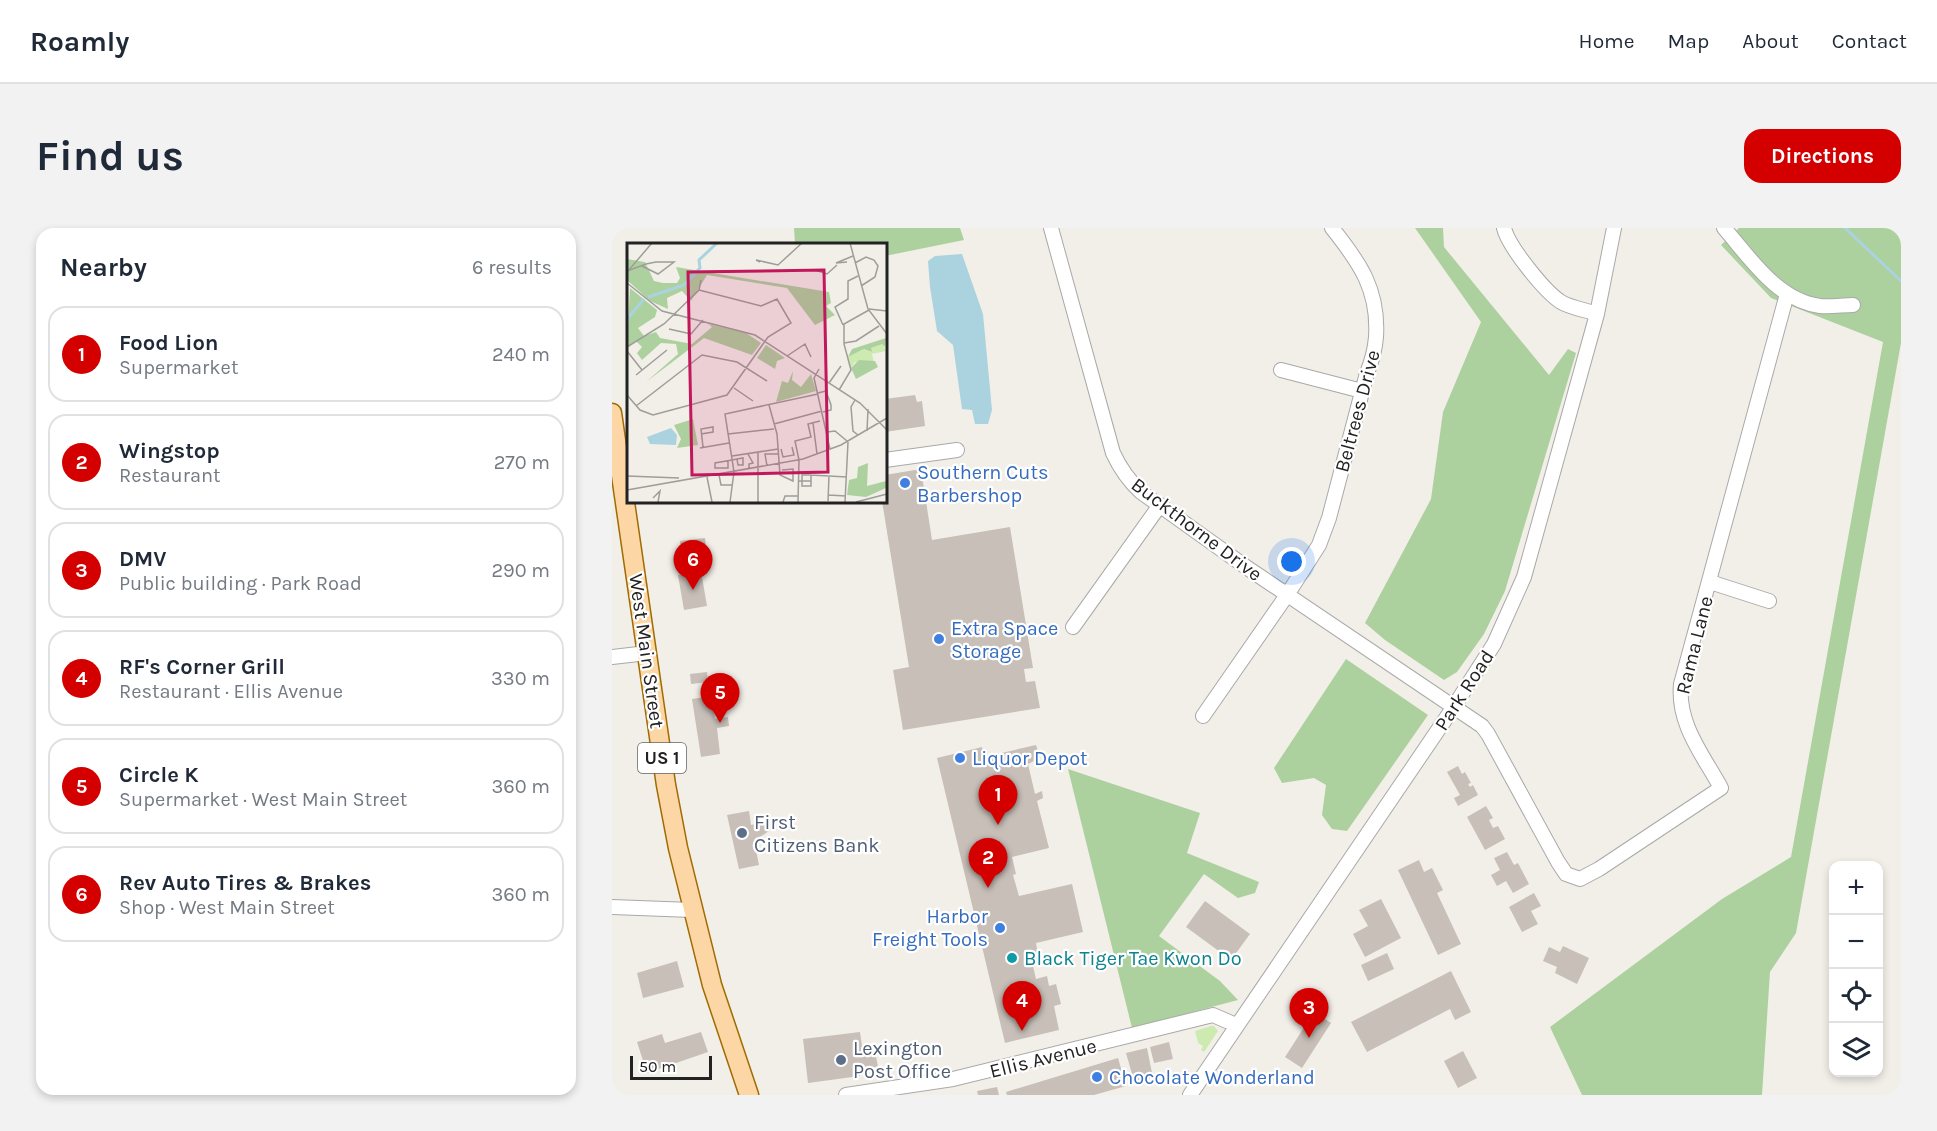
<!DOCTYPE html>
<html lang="en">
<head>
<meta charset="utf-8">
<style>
  :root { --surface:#fff; --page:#f2f2f3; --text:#1f2937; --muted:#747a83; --line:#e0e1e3; --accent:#d40000 }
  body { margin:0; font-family:Karla,sans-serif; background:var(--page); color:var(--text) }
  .controls { position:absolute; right:18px; bottom:18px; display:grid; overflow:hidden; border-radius:12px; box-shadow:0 3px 9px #0003 }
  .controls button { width:54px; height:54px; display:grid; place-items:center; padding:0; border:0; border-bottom:2px solid var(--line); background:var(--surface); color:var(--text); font:30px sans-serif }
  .scale { position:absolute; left:18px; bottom:15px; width:82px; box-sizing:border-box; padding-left:6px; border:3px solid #222; border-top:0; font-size:16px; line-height:21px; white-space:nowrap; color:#222; -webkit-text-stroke:4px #fff; paint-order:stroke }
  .you { position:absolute; left:680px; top:334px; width:21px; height:21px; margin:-15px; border:4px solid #fff; border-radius:50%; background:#1a73e8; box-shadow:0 0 0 9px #1a73e833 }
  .badge { display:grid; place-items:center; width:39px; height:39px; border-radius:50%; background:var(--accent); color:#fff; font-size:20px; font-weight:700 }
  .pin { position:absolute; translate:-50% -50px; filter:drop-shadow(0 2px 3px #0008) }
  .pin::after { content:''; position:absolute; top:32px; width:21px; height:18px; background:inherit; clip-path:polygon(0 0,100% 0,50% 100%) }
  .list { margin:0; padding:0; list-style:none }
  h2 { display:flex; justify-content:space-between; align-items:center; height:78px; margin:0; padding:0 24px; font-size:26px }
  h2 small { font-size:20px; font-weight:400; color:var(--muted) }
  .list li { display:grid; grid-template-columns:39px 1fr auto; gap:18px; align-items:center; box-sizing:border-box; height:96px; margin:0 12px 12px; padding:0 12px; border:2px solid var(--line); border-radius:18px }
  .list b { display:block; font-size:22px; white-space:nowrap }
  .list p { margin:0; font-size:20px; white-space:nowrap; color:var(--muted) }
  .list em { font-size:20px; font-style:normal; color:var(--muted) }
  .icon { flex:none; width:33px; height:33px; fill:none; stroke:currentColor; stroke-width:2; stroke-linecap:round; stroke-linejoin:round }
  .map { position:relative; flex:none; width:1289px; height:867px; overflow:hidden; border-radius:18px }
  header { display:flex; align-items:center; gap:36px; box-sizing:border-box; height:84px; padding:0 30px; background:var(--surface); border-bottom:2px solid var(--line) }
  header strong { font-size:28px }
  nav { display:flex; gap:33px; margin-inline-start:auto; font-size:21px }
  .intro { display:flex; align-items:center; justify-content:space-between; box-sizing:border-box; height:144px; padding:0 36px }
  h1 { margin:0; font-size:42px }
  .button { padding:15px 27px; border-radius:18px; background:var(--accent); color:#fff; font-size:21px; font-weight:700 }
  main { display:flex; gap:36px; padding:0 36px }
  aside { flex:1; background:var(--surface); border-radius:18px; box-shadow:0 3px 9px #0003 }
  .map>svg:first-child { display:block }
</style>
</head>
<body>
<header>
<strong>Roamly</strong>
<nav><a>Home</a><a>Map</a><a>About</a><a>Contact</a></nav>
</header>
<div class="intro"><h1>Find us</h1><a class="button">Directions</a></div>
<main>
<aside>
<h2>Nearby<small>6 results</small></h2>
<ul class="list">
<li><span class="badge">1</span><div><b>Food Lion</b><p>Supermarket</p></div><em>240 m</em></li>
<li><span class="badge">2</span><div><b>Wingstop</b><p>Restaurant</p></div><em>270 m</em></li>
<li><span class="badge">3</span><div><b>DMV</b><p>Public building · Park Road</p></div><em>290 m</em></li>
<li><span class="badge">4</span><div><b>RF's Corner Grill</b><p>Restaurant · Ellis Avenue</p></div><em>330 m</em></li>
<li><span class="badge">5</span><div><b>Circle K</b><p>Supermarket · West Main Street</p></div><em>360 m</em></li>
<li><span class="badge">6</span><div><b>Rev Auto Tires &amp; Brakes</b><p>Shop · West Main Street</p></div><em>360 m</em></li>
</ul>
</aside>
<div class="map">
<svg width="1289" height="867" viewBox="0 0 1289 867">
  <rect width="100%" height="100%" fill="#f2efe9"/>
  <path fill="#cdebb0" d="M599 798H602L606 803 592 824 589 822 591 818 586 815 583 803Z"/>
  <path fill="#add19e" d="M182 0H348L352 12 273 28V16H183Z
    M803 0H831L832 19 937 147 956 121 964 125 893 363 872 406 845 444 832 452 773 412 753 395 819 271 831 184 869 94Z
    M1127 0H1289V115L1184 705 1158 744 1150 867H970L938 799 1110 671 1179 629 1271 114 1159 70 1109 17Z
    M734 431 816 487 735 603 720 601 710 587 714 557 702 550 670 555 662 540Z
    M456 541 588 585 575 625 647 654 643 665 626 670 592 646 547 708 608 753 626 772 520 800Z"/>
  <path fill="#aad3df" d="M350 26 371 86 380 182 376 196H363L360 182 350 181 341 117 325 103 318 59 316 33 323 28Z"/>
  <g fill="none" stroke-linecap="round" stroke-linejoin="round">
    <path stroke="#aad3df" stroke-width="3" d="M1233 0 1289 53"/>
  </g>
  <path fill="#c7bfb8" d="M303 167 305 174 310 173 313 198 273 204V171Z
    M309 241 320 312 398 299 421 440 412 441 414 454 423 453 428 480 291 502 281 442 297 439 270 273H273V247Z
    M93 310 94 320 69 323 68 313Z
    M89 343 95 378 72 382 66 347Z
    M95 444 96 454 79 456 78 446Z
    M100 468 103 491 116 489 117 498 105 500 108 526 89 529 80 471Z
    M424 517 428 530 416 536 423 566 430 563 431 570 425 573 437 620 400 629 404 646 401 647 407 668 460 656 471 704 424 715 427 732 420 734 424 751 435 748 437 758 444 756 449 776 442 778 447 802 393 815 325 530 370 519 372 529Z
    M846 538 850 546 853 544 859 555 856 556 858 559 861 557 866 567 846 578 842 570 848 567 835 544Z
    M874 578 881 590 877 592 881 600 886 598 893 611 873 622 855 589Z
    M137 583 139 597 148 595 157 589 160 601 142 613 147 637 127 641 115 587Z
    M895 624 902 637 906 635 917 656 901 665 894 653 885 658 879 647 888 642 882 630Z
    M807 632 812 644 820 640 831 662 825 665 849 716 826 727 786 642Z
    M922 665 929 678 919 683 926 696 910 704 897 679Z
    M769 671 789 710 753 729 741 706 756 698 747 682Z
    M593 673 638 706 619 732 574 699Z
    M951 718 977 730 965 756 943 745 945 739 931 733 937 719 948 724Z
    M775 725 782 741 756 753 749 737Z
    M65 733 72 759 31 770 25 745Z
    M839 743 859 784 843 792 838 781 755 824 739 794Z
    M702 784 719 795 690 840 673 829Z
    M89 804 96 824 35 845 25 814 50 806 53 815Z
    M248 804 251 825 263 823 266 839 247 841 248 848 196 855 191 811Z
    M557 814 561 831 542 835 538 819Z
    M535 820 541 850 522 853 514 825Z
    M851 823 865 850 846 860 832 833Z
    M506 830 514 858 482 867H395L394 864Z
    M385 859 387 867H366L365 863Z"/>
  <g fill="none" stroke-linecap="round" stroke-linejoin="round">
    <g stroke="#a9a9a9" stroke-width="16">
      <path id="minor" d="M439 0 501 225C508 240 517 253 529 264L634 339 870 498 876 506 946 634 954 646 968 651 987 641 1109 560C1091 527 1065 496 1069 456L1175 66
        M892 0C896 18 933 64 949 74 959 80 974 82 985 86
        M1112 0C1138 30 1166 73 1208 78 1219 79 1231 77 1241 77
        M669 142 750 163
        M273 232 345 222
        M1098 354 1157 373
        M461 399 548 277
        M0 429 35 425
        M591 488 675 367 707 317 717 290 755 145C760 133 763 121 764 109 767 62 748 35 720 0
        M0 679 80 682
        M234 867 341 851 601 787 624 797
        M578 867 841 480 882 416 912 349 985 86 1002 0"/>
    </g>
    <g stroke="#a06b00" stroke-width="21">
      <path id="major" d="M0 185 54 557 66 620 100 757 137 867"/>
    </g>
    <use href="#minor" stroke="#fff" stroke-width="14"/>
    <use href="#major" stroke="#fcd6a4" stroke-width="18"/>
  </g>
  <g fill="#3f7fe0" stroke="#fff" stroke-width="2">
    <circle cx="293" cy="255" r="6"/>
    <circle cx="327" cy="411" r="6"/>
    <circle cx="348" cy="530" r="6"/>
    <circle cx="388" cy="700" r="6"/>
    <circle cx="485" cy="849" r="6"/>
  </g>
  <g fill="#5c6f8a" stroke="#fff" stroke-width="2">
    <circle cx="130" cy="605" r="6"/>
    <circle cx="229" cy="832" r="6"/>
  </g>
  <circle fill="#0f9aa8" stroke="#fff" stroke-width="2" cx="400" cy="730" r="6"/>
  <g text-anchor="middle" stroke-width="4.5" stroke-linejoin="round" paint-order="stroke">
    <rect fill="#fff" stroke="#646464" stroke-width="1.5" x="26" y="515" width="48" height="30" rx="4.5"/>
    <g font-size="18" font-weight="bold" fill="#222">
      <text x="50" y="536">US 1</text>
    </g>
    <g font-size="20" fill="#222" stroke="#fff">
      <text transform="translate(745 183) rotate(-75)" y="7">Beltrees Drive</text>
      <text transform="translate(585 301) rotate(37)" y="7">Buckthorne Drive</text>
      <text transform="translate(1082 417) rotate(-76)" y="7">Rama Lane</text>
      <text transform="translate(35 423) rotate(82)" y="7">West Main Street</text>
      <text transform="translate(852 462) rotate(-57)" y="7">Park Road</text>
      <text transform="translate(431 830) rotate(-14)" y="7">Ellis Avenue</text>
    </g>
    <g font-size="20" fill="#366cbe" stroke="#fff" text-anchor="start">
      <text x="305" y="251">Southern Cuts<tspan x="305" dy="23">Barbershop</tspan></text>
      <text x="339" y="407">Extra Space<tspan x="339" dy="23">Storage</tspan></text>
      <text x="360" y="537">Liquor Depot</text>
      <text x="376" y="695" text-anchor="end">Harbor<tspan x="376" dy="23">Freight Tools</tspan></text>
      <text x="497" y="856">Chocolate Wonderland</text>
    </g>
    <g font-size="20" fill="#4e5e75" stroke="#fff" text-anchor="start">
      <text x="142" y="601">First<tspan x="142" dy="23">Citizens Bank</tspan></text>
      <text x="241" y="827">Lexington<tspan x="241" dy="23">Post Office</tspan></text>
    </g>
    <g font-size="20" fill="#0d838f" stroke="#fff" text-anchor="start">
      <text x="412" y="737">Black Tiger Tae Kwon Do</text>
    </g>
  </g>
  <g transform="translate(15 15)">
    <rect width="260" height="260" fill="#f2efe9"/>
    <path d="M255 100 259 108 245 111 247 120 228 119 224 125 221 114 237 106 244 109V105Z" fill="#cdebb0"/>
    <path d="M0 16 18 19 27 38 36 40H50L53 35 49 24 202 49 204 60 199 63 208 72 188 82 160 45 80 32 64 58 55 48 40 55 41 66 23 58 0 37ZM3 45 30 67 28 74 11 85 17 93 29 89 33 95 65 101 85 84 81 81 119 90 134 100 125 112 77 95 19 139 51 111 49 101 34 100 15 117 10 110 15 104 9 98 0 104ZM259 95 258 104 255 101 244 105 245 109 237 106 221 114 225 106ZM139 102 158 115 150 118 148 126 130 115ZM232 117 248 118 251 124 229 136 224 125ZM166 128 165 137 174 144 184 131 189 148 149 159 155 138 161 140ZM66 176 71 202 50 205 54 196 47 182ZM241 220 240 243 259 238V245L239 254 220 252 222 237 230 235 231 224Z" fill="#add19e"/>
    <path d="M44 185 50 192 49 202 23 201 20 194Z" fill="#aad3df"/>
    <path fill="none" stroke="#aad3df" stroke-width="3" d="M21 54 57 42 73 25 72 17 90 0M0 76 17 56"/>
    <path fill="none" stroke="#9f9d99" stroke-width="1.5" d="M223 0 241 66 260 91M133 19 129 17 151 22 175 0M220 19 209 20 226 13M228 20 239 14 247 17 251 23 248 34 234 43M188 27 200 31 210 22M0 28 19 21 29 19H47L31 31 15 23M1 28 25 0M0 40 35 68 128 92 233 160 260 187M242 66 260 68M216 82 208 64 221 56V38L231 33M42 86 64 91 76 77M217 100 229 98 252 83M0 104 37 81 72 47 74 37M0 108 15 127M160 113 178 101 184 114M192 126 187 135 203 206M9 132 40 107M202 140 214 123M107 145 126 158M212 147 224 127 217 101V81L242 67M191 150 199 148 204 162V167L196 169M0 152 13 167 26 172 100 152 141 94 164 80 150 56 134 63 72 47M228 157 224 164 226 188 231 192M142 162 150 191 153 232 166 238V226L155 227M9 163 75 112 110 119 140 138M186 180 190 211M147 181 195 168M240 188 241 166M200 189 208 188 220 198M74 191 86 189V184L74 186 76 204M101 191 147 186M73 205 102 200M154 206 156 214 167 212 165 204M121 211 126 220 122 221V226M105 213 151 206M101 218V225H88V220L105 217 110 216 116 215V222H111L110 216M140 223 138 211H152M92 232 94 242H105M0 233 52 235M80 234 85 259M171 238H184V232L220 234M184 238V243H175V232H184M0 247 176 216 214 202 260 175M201 252 219 253M26 255 33 248 31 259M201 258 202 233M103 259 107 229 98 171 191 151M131 259V209M156 259 158 253H171M171 259 172 217 168 198 184 194 181 181 193 178M218 259 221 199M229 259 260 251"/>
    <path fill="#c2185b" fill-opacity="0.15" stroke="#c2185b" stroke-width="3" d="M197 27 201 229 65 232 61 29Z"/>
    <rect width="260" height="260" fill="none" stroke="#222" stroke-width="3"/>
  </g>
</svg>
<div class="controls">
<button>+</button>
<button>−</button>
<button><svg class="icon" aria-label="locate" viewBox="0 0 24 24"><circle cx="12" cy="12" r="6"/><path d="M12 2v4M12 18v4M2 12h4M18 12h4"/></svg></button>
<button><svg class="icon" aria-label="layers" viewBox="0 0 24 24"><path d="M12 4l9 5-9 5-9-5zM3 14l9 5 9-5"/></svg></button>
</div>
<div class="scale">50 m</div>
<div class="you"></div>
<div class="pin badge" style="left:386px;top:597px">1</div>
<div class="pin badge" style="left:376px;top:660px">2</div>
<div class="pin badge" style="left:697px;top:810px">3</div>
<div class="pin badge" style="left:410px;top:803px">4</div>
<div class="pin badge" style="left:108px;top:495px">5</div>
<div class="pin badge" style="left:81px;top:362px">6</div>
</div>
</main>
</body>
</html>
